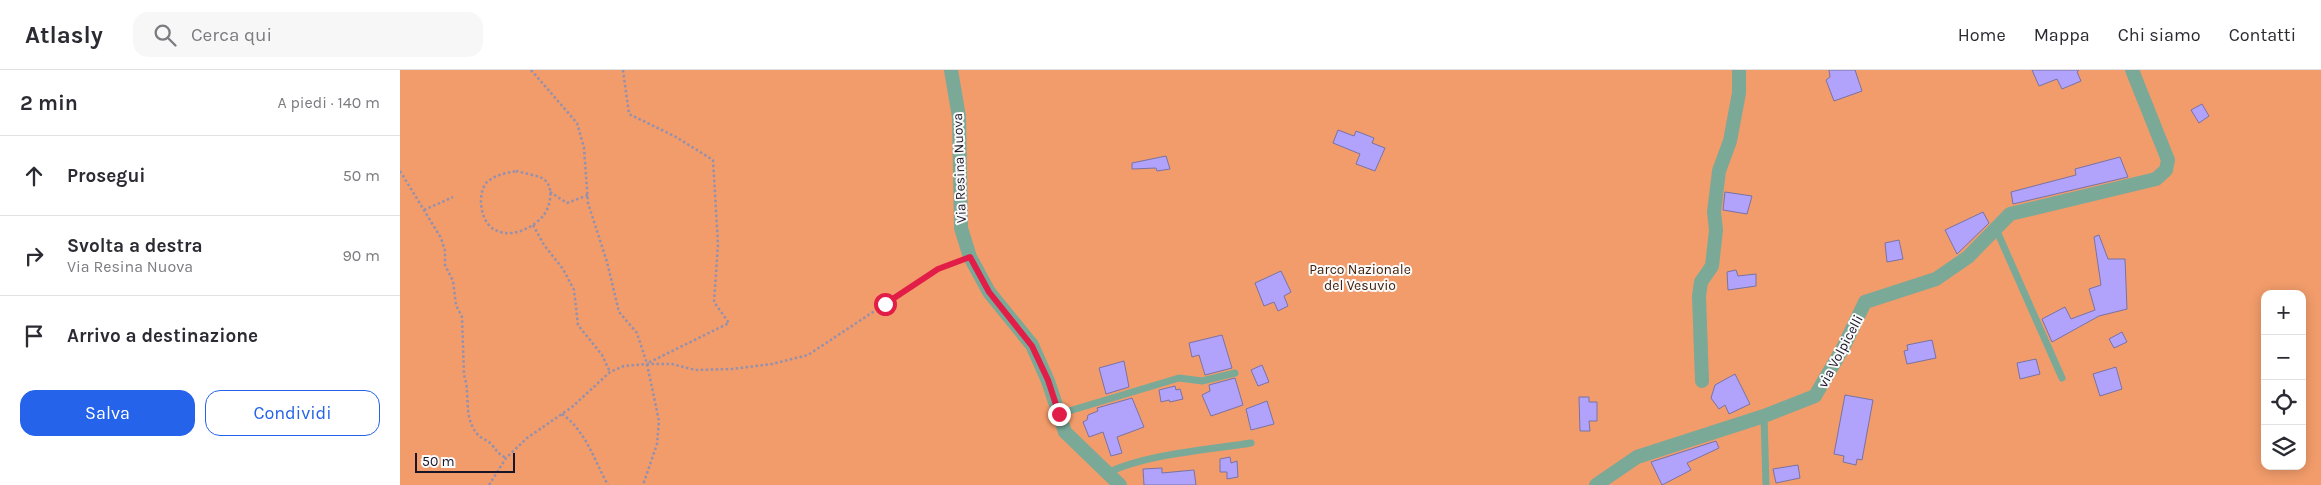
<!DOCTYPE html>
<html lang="it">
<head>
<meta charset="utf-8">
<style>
  :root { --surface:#fff; --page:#f7f7f7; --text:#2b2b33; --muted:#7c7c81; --line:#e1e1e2; --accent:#2563eb }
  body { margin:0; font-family:Karla,sans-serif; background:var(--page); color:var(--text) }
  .controls { position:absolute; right:15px; bottom:15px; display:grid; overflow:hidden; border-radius:10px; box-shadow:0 2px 12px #0003 }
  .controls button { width:45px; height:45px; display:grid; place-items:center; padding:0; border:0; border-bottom:1px solid var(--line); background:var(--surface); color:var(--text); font:25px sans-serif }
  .scale { position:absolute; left:15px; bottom:12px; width:100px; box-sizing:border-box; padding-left:5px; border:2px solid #181529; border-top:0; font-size:14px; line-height:18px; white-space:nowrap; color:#181529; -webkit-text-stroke:4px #fafafa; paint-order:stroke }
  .stop { position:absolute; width:15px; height:15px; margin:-11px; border:4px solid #e11d48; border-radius:50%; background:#fff }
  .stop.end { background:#e11d48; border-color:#fff; box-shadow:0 1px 5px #0008 }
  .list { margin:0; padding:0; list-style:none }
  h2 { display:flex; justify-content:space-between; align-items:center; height:65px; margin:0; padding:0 20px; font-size:21px }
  h2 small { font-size:16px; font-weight:400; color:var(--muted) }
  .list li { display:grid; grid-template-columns:32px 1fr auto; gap:15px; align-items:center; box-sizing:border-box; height:80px; padding:0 20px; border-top:1px solid var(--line) }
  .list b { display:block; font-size:19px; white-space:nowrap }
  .list p { margin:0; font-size:16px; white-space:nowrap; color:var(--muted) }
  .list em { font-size:16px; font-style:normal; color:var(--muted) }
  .actions { display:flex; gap:10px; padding:15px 20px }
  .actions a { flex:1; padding:11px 0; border:1px solid var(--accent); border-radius:15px; text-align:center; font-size:18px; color:var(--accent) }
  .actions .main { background:var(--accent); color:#fff }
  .icon { flex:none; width:28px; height:28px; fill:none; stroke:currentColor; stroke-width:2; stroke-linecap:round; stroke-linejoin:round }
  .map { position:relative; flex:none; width:1921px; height:415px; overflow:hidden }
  header { display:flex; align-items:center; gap:30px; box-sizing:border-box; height:70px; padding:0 25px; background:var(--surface); border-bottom:1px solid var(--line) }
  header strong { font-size:24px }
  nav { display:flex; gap:28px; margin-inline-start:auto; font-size:18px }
  .search { width:350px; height:45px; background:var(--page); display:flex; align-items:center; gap:12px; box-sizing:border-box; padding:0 18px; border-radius:15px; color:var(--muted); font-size:19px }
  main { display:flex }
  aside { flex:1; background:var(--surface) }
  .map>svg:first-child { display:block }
</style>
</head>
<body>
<header>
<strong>Atlasly</strong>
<div class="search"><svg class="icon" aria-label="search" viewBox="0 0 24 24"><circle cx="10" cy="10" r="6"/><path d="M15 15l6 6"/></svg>Cerca qui</div>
<nav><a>Home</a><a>Mappa</a><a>Chi siamo</a><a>Contatti</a></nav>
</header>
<main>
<aside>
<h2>2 min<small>A piedi · 140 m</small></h2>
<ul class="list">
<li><svg class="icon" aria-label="ahead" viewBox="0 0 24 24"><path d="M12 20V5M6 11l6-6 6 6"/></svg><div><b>Prosegui</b></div><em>50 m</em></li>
<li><svg class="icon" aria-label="right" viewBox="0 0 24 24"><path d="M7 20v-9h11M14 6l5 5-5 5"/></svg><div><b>Svolta a destra</b><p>Via Resina Nuova</p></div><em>90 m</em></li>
<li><svg class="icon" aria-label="arrive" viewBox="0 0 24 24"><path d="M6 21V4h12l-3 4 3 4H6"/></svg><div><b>Arrivo a destinazione</b></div></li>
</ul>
<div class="actions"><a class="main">Salva</a><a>Condividi</a></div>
</aside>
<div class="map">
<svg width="1921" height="415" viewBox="0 0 1921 415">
  <rect width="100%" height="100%" fill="#d8d5f6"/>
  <path fill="#f29c6b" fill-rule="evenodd" d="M0 0H1921V415H0ZM1865 224H1902V396H1865Z"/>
  <path fill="#b1a3fb" stroke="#7972a4" d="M1429 0H1455L1462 21 1434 31 1426 10 1430 7Z
    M1632 0H1679L1677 2 1681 11 1662 19 1657 9 1639 16Z
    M1802 34 1809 46 1799 53 1791 40Z
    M938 60 954 66 956 61 974 68 972 73 985 78 975 101 956 94 960 84 933 73Z
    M766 86 770 99 757 101 756 98 732 99V93Z
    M1720 87 1728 107 1613 134 1611 122 1676 105 1675 99Z
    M1325 122 1352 126 1347 144 1323 140Z
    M1583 142 1589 153 1557 184 1545 160Z
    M1699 165 1708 189H1725L1727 239 1699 246 1652 272 1642 249 1665 237 1671 249 1695 240 1689 219 1701 215 1694 167Z
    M1499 170 1503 189 1487 192 1485 173Z
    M1336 200 1338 206 1356 204V216L1328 220 1327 202Z
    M881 201 891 222 884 226 888 236 878 241 874 232 864 236 855 213Z
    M1722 262 1727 272 1714 278 1709 269Z
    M822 265 832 298 805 305 799 285 792 287 789 273Z
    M1532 270 1536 288 1507 294 1504 281 1508 280 1507 275Z
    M1636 289 1640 304 1620 309 1617 293Z
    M724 291 729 317 706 324 699 298Z
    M862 295 869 312 858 316 851 300Z
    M1716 297 1722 319 1700 326 1693 304Z
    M1335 304 1350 334 1329 344 1325 335 1319 339 1311 328 1315 315Z
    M835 308 843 335 811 346 802 325 810 321 809 315Z
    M775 316 776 320 780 319 783 329 770 332 769 330 761 332 759 320Z
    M1445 325 1473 330 1462 390 1457 389 1456 395 1443 392 1444 386 1434 384Z
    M1179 327H1189V332H1197V351H1189L1190 361H1180Z
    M732 328 744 357 717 367 722 383 711 386 703 362 689 367 683 352 687 350 688 345 698 341 697 338Z
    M867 331 874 354 851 360 846 339Z
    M1316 371 1319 378 1287 393 1291 400 1262 415 1251 392Z
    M830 387 831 393 837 391 838 407 827 409V402H820V389Z
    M1398 395 1400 408 1376 413 1373 399Z
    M762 398V403L794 400 796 415H744L743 399Z"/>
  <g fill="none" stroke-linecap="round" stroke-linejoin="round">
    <path stroke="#9491ae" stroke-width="2.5" stroke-dasharray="2.5 2.5" stroke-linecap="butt" d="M131 0 177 53 184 78 188 133 207 192 219 242 237 263 247 294 259 351 257 374 243 415
      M223 0 229 44 276 67 313 90 318 174 314 232 329 253 248 293
      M0 101 41 168 45 181V195L53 211 56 235 62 247 64 305C71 325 62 348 79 366 83 369 89 371 92 375 98 382 97 383 106 388
      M116 101C124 103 134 105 142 108 155 115 151 136 143 146 132 159 108 170 92 158 80 149 77 123 87 112 95 105 106 103 116 101Z
      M150 122 167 133 188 125
      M24 140 53 127
      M133 155 144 175 163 199 174 220 178 255 202 285 210 302
      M162 344C186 361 194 390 208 415
      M89 415 106 388 127 368 172 337 210 302 224 296 247 294H272L295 300 332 299 372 294 408 285 538 199 558 191"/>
    <path stroke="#7aa998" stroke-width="7" d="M1596 159 1662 308
      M659 344 779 308 802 311 835 303
      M1364 346 1366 415
      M707 403C746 384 807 380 851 373"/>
    <path stroke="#7aa998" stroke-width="14" d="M551 0 559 47 561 158 570 187 589 222 632 275 648 311 665 362 720 415
      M1302 311 1299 226 1301 212 1312 196 1316 160 1314 142 1319 101 1330 71 1339 23V0
      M1196 415 1237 387 1364 346 1415 326 1443 278 1465 232 1536 209 1568 187 1610 144 1756 109 1766 100 1768 90 1732 0"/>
  </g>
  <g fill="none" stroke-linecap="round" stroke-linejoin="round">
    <path stroke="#e11d48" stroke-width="6" d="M485 234 538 199 570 187 589 222 632 276 648 310 659 344"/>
  </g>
  <g text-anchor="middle" stroke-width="4" stroke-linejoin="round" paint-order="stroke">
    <g font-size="14" fill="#181529" stroke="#fafafa">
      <text transform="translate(559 98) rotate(-92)" y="5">Via Resina Nuova</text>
      <text transform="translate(1440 281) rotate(-62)" y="5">via Volpicelli</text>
    </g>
    <g font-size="14" fill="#44220c" stroke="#fafafa">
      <text x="960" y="204">Parco Nazionale<tspan x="960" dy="16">del Vesuvio</tspan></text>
    </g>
  </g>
</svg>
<div class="controls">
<button>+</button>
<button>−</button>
<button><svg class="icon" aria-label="locate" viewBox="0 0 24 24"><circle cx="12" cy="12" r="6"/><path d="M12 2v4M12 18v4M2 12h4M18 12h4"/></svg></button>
<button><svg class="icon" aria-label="layers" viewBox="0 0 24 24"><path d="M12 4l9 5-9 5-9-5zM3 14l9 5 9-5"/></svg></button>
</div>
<div class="scale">50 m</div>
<div class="stop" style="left:485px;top:234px"></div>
<div class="stop end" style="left:659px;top:344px"></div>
</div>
</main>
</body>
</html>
